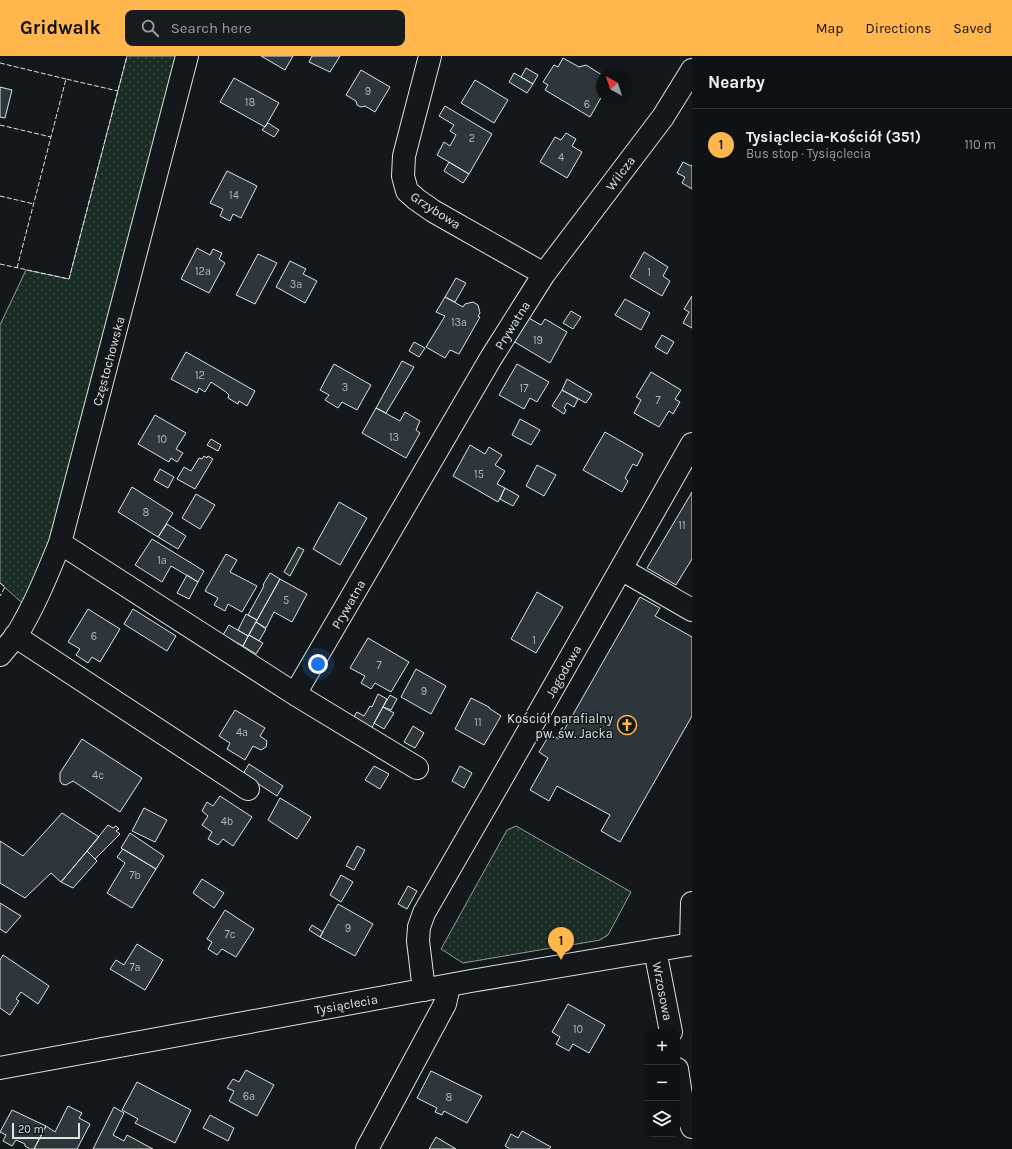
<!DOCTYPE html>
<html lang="en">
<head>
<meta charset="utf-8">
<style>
  :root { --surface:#0f1215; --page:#181b1e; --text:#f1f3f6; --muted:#9b9ea0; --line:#2f3234; --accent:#ffb74d }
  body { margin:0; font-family:Karla,sans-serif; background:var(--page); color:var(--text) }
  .controls { position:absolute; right:12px; bottom:12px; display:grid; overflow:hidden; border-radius:8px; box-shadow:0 2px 10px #0003 }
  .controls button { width:36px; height:36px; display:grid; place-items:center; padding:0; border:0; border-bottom:1px solid var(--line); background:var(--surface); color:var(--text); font:20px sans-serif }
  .compass { position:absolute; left:596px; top:12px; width:36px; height:36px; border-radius:50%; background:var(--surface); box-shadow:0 2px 10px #0003; rotate:321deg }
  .scale { position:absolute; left:12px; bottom:10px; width:68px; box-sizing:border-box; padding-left:4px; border:2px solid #d8e6dc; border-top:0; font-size:11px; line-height:14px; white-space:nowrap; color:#d8e6dc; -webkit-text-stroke:3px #14181c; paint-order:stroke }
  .you { position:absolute; left:318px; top:608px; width:14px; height:14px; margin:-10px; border:3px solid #fff; border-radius:50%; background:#1a73e8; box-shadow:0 0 0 6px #1a73e833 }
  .badge { display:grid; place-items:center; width:26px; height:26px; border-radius:50%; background:var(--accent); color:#111; font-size:13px; font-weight:700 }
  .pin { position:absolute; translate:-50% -33px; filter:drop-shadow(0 1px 2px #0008) }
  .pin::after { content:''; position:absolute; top:21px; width:14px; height:12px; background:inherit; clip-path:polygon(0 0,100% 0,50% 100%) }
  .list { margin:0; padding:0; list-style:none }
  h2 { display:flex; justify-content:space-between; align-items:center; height:52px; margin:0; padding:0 16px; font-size:17px }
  h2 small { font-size:13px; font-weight:400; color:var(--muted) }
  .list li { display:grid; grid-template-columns:26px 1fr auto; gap:12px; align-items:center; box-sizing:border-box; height:72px; padding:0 16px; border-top:1px solid var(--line) }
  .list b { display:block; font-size:15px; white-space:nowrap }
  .list p { margin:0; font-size:13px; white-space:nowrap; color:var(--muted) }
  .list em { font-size:13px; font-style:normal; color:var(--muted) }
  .icon { flex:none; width:22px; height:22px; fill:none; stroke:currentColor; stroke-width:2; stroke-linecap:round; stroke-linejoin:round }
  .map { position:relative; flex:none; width:692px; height:1093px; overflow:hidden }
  header { display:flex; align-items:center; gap:24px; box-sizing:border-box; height:56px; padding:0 20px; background:var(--accent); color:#111 }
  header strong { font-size:19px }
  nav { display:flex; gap:22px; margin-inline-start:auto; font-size:14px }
  .search { width:280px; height:36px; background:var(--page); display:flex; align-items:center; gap:10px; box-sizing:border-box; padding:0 14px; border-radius:8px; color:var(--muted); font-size:15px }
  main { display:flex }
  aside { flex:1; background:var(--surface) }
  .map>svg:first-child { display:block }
</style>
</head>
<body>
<header>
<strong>Gridwalk</strong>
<div class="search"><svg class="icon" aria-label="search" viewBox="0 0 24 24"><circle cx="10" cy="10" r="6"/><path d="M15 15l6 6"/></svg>Search here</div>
<nav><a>Map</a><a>Directions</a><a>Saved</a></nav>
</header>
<main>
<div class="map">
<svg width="692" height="1093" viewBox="0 0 692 1093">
  <defs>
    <pattern id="grass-dots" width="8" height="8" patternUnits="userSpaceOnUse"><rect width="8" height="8" fill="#1a2d24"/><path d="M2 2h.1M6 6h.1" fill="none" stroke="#3b4b43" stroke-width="1.8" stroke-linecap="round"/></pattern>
  </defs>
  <rect width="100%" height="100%" fill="#14181c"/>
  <path fill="url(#grass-dots)" stroke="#939e99" d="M127 0H187L30 554 0 527V269L26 214 69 223Z
    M516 770 631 836 608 879 600 884 571 889 569 879 555 881 557 891 463 907 441 893 507 774Z"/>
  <path fill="#2c363c" stroke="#d8e6dc" d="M261 0H293L285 14Z
    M312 0H340L330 16 309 6Z
    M563 2 579 11 586 9 602 19V40L590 61 545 34 548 29 543 26 554 9 558 11Z
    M526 12 538 19 533 28 521 21Z
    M361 14 390 31 375 56 365 50 361 51 357 49 356 45 346 39Z
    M514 17 533 28 527 37 509 26Z
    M234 22 279 47 265 71 220 46Z
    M475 24 508 44 494 67 461 47Z
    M0 31 12 34 5 62 0 61Z
    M445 50 492 78 469 118 437 99 444 86 450 90 456 79 450 75 454 69 439 60Z
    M268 67 279 74 274 81 262 74Z
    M566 77 576 83 572 90 582 96 567 122 540 106 555 81 561 84Z
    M449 106 469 118 463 127 444 115Z
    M683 106 691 110 692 109V133L682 127 685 121 677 117Z
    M227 115 257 130 241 162 233 158 230 165 220 160 223 153 210 147Z
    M197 192 210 199 213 193 222 197 219 203 225 207 209 237 181 223Z
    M644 196 668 211 663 220 670 225 662 240 630 221Z
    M258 198 277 207 255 248 236 239Z
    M290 205 306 213 303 218 317 225 305 247 276 231Z
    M456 222 466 227 455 246 445 241Z
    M692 240V272L683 267 689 256 684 253Z
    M445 241 463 251 465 248 473 246 478 249 480 257 478 260 480 261 459 298 450 294 445 302 426 291 445 260 436 256Z
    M625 243 650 257 641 274 615 259Z
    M571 255 581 261 573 273 563 267Z
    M527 261 541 269 545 263 567 276 550 307 513 285Z
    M662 279 674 286 667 298 655 291Z
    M414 286 425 292 419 301 409 295Z
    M186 296 255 335 247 350 239 345 238 348 228 342 229 339 226 336 211 326 205 336 199 332 197 337 171 323Z
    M402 305 414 311 386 357 376 352Z
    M334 308 371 329 357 354 342 346 338 352 325 344 329 339 320 334Z
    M517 308 549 326 537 346 530 342 524 353 499 339Z
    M651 316 681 334 675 343 680 346 673 358 669 355 659 371 634 357 641 344 636 341Z
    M567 323 592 338 586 347 562 334Z
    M562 334 578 343 574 351 567 347 564 352 566 354 564 358 552 350Z
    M376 352 400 365 405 356 420 365 416 374 420 377 406 402 362 377Z
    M155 359 186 377 176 393 183 397 177 406 171 402 169 406 138 388Z
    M520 363 540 374 531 389 512 379Z
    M605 376 643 398 637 410 633 408 625 422 628 425 622 436 583 414Z
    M211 383 221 389 218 395 207 389Z
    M470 389 485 398 489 391 502 399 495 409 505 415 497 428 505 432 498 446 453 420Z
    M204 400 207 402 208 400 213 403 195 433 177 423 184 411 191 415 199 402 202 403Z
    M537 409 556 419 544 440 526 430Z
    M160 413 174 421 168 432 154 424Z
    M132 431 173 457 158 481 118 456Z
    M505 432 519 440 513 450 500 443Z
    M692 436V503L676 529 647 512Z
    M196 438 215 449 200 473 182 462Z
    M339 446 367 462 340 509 313 493Z
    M167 468 186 480 178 493 158 481Z
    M152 483 204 515 198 526 171 510 162 526 135 509Z
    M298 491 304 494 290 520 284 516Z
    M226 498 237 504 230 516 257 530 242 556 228 548 225 555 214 549 218 542 205 535Z
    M270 517 280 523 257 564 248 559 264 530 263 529Z
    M187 519 198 526 189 543 177 537Z
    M280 523 307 538 292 566 274 556 266 572 256 566Z
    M537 536 563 551 536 597 511 583Z
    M640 541 660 552 655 560 692 581V660L620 786 601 775 610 759 557 730 549 745 530 734 548 702 539 696 550 678 559 683Z
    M88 553 120 573 100 606 92 601 88 607 76 599 80 593 68 586Z
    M133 553 176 580 167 595 124 568Z
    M246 558 257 564 248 580 238 574Z
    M256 566 266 573 259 585 249 579Z
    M229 569 248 580 243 590 223 579Z
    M249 579 263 587 256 598 243 590Z
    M368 582 409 606 391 636 375 627 371 633 361 627 365 620 350 612Z
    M416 613 446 630 431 658 401 641Z
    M378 638 387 643 369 677 353 662 357 656 364 660 370 650 372 651Z
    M390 639 397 643 391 654 383 651Z
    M471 642 489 651V652L501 660 484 689 455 673Z
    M383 651 394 657 384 673 374 667Z
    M235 654 265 672 260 680 267 685 266 691 261 694 253 690 245 704 227 693 230 687 219 680Z
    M413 670 424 677 415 692 404 686Z
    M82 683 142 722 120 756 73 725 66 729 62 728 60 725V717Z
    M249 708 283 730 277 740 243 718Z
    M374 710 389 718 380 733 365 724Z
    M460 710 472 717 464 732 452 725Z
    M220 740 252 761 233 790 223 783 218 789 208 783 212 776 202 769 208 760 202 755 207 746 213 750Z
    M280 742 311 761 297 783 268 764Z
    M144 752 167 764 155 786 132 775Z
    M62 757 99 781 61 826 51 817 25 842 0 827V785L23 800Z
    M108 769 113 772 116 770 119 773 116 775 120 778 95 803 87 795Z
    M130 777 164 800 156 813 121 792Z
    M357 790 365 794 354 814 346 810Z
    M123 793 156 813 132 852 107 837 125 807 117 801Z
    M87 795 97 805 73 832 61 826Z
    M341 819 353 826 341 846 330 839Z
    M202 823 224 837 214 852 193 837Z
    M408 830 417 835 407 853 398 848Z
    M0 847 21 860 6 877 0 873Z
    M338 848 373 868 355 900 320 881Z
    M225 854 254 873 236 901 222 893 217 899 208 893 212 886 207 883Z
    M312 869 323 876 320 881 309 874Z
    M137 888 163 904 145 934 110 913 116 904 124 909Z
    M3 899 49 930 38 948 21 936 16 943 19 945 10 959 0 952V904Z
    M568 948 605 969 589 997 573 988 569 995 556 988 560 981 552 976Z
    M246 1014 274 1029 257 1060 229 1045 234 1035 227 1032 233 1023 239 1026Z
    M431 1015 482 1040 467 1067 444 1055 442 1059 435 1056 437 1052 417 1042Z
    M137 1026 191 1054 175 1087 135 1067 138 1063 122 1054Z
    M68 1050 82 1057 79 1062 90 1068 77 1093H34L46 1070 55 1076Z
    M114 1051 124 1057 113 1079 124 1085 127 1079 153 1093H93Z
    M12 1054 46 1070 34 1093H30L25 1090V1088L16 1084 12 1090 3 1085 6 1079 0 1076Z
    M210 1059 234 1072 228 1085 203 1072Z
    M522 1075 551 1091 549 1093H510L505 1090 511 1078 518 1082Z
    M436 1081 456 1093H429Z"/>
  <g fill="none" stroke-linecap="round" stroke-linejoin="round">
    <g stroke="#d8e6dc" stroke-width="24">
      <path id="minor" d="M430 0 404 100 403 120 407 135 416 143 433 155 544 218
        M60 487 295 638 491 302 544 218 663 61 692 14
        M621 513 692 554
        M15 580 248 733
        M295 638 417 712
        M691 888 692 847
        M655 894 671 976
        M424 934 418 885 419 871 424 857 499 727 692 388
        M0 1012 471 925 692 888
        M677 1013 681 1039 692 1071
        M367 1093 445 948 449 930"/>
    </g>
    <g stroke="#d8e6dc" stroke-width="24">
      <path id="major" d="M0 599C5 593 11 586 16 580 34 551 47 519 60 487L187 0"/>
    </g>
    <use href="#minor" stroke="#14181c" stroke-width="22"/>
    <use href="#major" stroke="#14181c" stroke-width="22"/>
    <path stroke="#d8e6dc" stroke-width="1" stroke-dasharray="5 2" stroke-linecap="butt" d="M0 7 66 23
      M0 69 51 81
      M0 140 34 148
      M0 208 69 223 127 0
      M17 212 66 23 118 35
      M0 527 5 531 0 540"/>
  </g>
  <defs>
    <g id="church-ring" transform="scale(1)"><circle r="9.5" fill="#14181c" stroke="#ffb74d" stroke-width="1.5"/><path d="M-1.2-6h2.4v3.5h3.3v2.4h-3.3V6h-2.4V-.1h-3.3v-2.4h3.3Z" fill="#ffb74d"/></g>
  </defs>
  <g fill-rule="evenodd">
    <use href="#church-ring" x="627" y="669"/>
  </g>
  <g text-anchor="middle" stroke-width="3" stroke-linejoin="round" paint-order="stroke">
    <g font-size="11" fill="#adbab4">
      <text x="368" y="39">9</text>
      <text x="250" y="50">18</text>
      <text x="587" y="52">6</text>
      <text x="472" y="86">2</text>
      <text x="561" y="105">4</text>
      <text x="234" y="143">14</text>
      <text x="203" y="219">12a</text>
      <text x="649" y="220">1</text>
      <text x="296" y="232">3a</text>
      <text x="459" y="270">13a</text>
      <text x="538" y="288">19</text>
      <text x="200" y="323">12</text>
      <text x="345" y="335">3</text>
      <text x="524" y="336">17</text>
      <text x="658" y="348">7</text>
      <text x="394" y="385">13</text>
      <text x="162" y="387">10</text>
      <text x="479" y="422">15</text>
      <text x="146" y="460">8</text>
      <text x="682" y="473">11</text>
      <text x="162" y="508">1a</text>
      <text x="286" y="548">5</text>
      <text x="94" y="584">6</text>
      <text x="534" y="588">1</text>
      <text x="379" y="613">7</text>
      <text x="424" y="639">9</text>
      <text x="478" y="670">11</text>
      <text x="242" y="680">4a</text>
      <text x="98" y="723">4c</text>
      <text x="227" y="769">4b</text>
      <text x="135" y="823">7b</text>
      <text x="348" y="876">9</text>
      <text x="230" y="882">7c</text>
      <text x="135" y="915">7a</text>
      <text x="578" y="977">10</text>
      <text x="249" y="1044">6a</text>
      <text x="449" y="1045">8</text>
    </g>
    <g font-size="13" fill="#d8e6dc" stroke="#14181c">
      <text transform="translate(620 117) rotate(-53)" y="5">Wilcza</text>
      <text transform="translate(436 154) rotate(33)" y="5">Grzybowa</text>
      <text transform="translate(512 269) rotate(-58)" y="5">Prywatna</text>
      <text transform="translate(108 305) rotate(-75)" y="5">Częstochowska</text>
      <text transform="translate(348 548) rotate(-60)" y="5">Prywatna</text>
      <text transform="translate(563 615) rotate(-60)" y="5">Jagodowa</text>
      <text transform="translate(663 935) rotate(79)" y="5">Wrzosowa</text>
      <text transform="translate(346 948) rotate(-10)" y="5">Tysiąclecia</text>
    </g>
    <g font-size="13" fill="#d8e6dc" stroke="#14181c" text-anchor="end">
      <text x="613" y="667">Kościół parafialny<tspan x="613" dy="15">pw. św. Jacka</tspan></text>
    </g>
  </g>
</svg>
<div class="controls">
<button>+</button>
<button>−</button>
<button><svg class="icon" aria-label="layers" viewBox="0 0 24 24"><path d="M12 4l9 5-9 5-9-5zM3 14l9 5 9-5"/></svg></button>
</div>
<svg class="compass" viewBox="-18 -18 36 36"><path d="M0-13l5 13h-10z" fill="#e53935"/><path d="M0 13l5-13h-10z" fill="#9b9ea0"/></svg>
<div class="scale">20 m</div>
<div class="you"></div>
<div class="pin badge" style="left:561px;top:904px">1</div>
</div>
<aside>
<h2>Nearby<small></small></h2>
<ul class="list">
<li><span class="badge">1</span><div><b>Tysiąclecia-Kościół (351)</b><p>Bus stop · Tysiąclecia</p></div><em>110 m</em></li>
</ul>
</aside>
</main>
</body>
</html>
